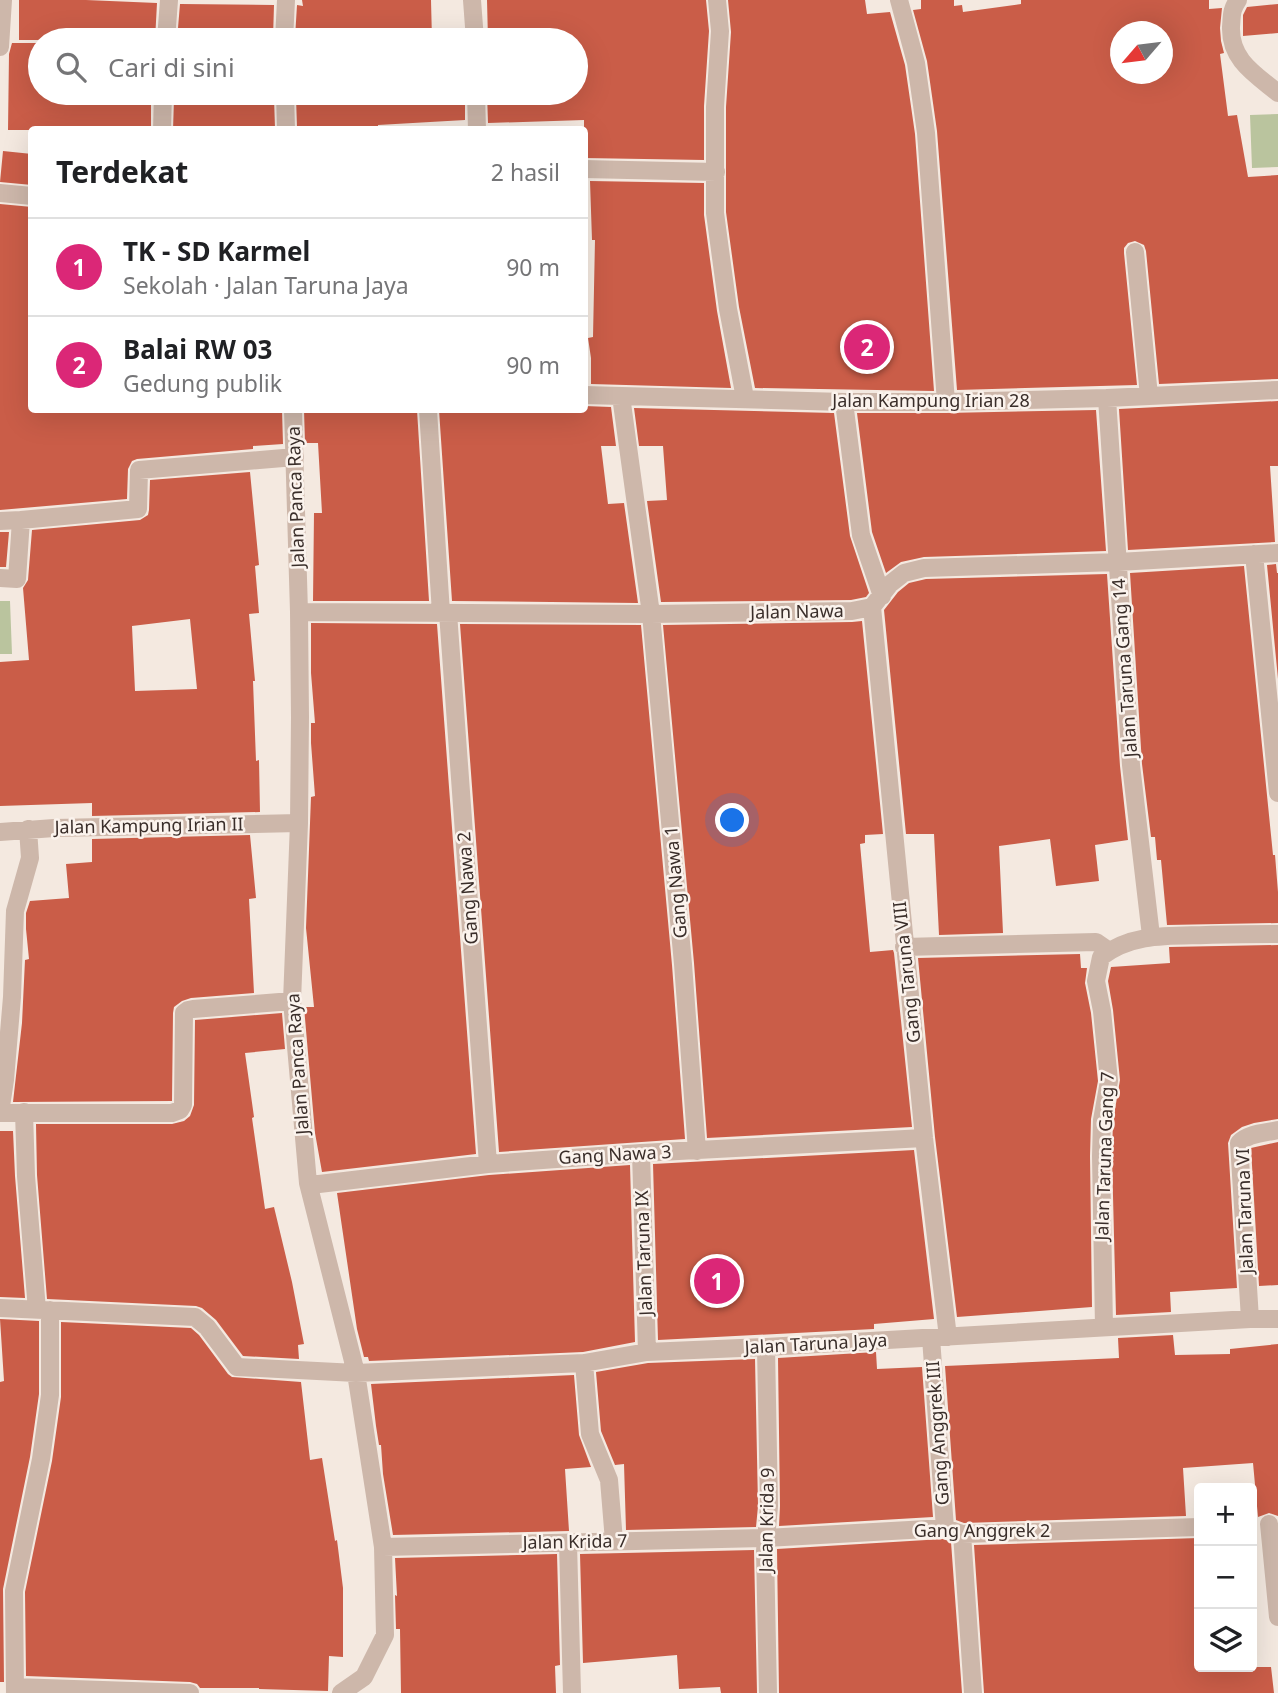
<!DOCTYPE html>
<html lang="id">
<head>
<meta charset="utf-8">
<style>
  :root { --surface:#fff; --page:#f6f6f6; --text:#202124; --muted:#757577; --line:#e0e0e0; --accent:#db2777 }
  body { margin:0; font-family:"Noto Sans",sans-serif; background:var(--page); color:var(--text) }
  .controls { position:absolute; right:21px; bottom:21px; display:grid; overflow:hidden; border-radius:7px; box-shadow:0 7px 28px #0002 }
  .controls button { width:63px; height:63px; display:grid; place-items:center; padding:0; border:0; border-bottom:2px solid var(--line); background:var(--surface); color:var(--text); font:35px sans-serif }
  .compass { position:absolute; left:1110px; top:21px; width:63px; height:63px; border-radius:50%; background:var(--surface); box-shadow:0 7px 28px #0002; rotate:242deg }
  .you { position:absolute; left:733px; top:821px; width:24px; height:24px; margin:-18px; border:5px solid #fff; border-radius:50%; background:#1a73e8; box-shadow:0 0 0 10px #1a73e833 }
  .badge { display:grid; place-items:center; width:46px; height:46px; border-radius:50%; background:var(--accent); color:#fff; font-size:23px; font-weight:700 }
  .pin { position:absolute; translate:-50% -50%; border:4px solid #fff; box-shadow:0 2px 7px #0006 }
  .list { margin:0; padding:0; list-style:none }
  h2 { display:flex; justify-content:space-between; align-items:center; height:91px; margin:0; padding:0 28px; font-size:30px }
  h2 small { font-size:23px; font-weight:400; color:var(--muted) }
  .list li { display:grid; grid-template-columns:46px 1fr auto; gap:21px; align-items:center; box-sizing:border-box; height:98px; padding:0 28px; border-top:2px solid var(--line) }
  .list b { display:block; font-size:26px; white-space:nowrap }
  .list p { margin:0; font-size:23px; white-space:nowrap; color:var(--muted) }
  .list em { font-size:23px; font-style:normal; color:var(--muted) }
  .icon { flex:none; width:38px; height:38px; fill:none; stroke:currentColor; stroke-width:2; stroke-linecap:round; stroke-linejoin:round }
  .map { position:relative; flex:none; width:1278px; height:1693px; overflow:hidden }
  .search { position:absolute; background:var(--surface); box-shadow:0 7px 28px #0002; left:28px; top:28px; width:560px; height:77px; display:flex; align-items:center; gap:18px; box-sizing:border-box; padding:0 24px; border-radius:38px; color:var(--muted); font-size:26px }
  .panel { position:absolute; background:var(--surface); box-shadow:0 7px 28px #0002; left:28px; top:126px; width:560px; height:287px; border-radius:7px }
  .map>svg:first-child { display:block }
</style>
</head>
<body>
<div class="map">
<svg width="1278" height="1693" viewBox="0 0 1278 1693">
  <rect width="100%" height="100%" fill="#f4e9e0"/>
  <path fill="#bac49e" d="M1278 114V167L1252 168 1250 115Z
    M0 601H10L12 654H0Z"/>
  <path fill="#ca5d48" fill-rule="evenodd" d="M19 0H86L157 3 155 40H19Z
    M302 0H431L432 40H396V36L295 38 297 5 303 6Z
    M487 0H706L709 31 704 106V160L584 158V120L488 123 487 93H576V40H488Z
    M728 0H865L867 14 890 12 905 65 915 134 934 391 755 388 739 307 726 212V107L731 32Z
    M921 0H954V6L962 5 963 12 1021 4V0H1209V9L1222 8 1220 28 1221 41 1224 53 1220 54 1228 116 1237 115 1248 177 1278 175V379L1159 384 1146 251 1144 245 1135 241 1128 243 1124 248V253L1137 385 957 390 937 131 927 61 913 10 921 9ZM1121 32H1163V74H1121Z
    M180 4 274 5 273 38 253 39V40H177Z
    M1278 4V33L1243 36V15L1247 7Z
    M12 43H40V93H76V97L151 104V130H8L9 54Z
    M310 93H380V95L465 93V120L378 125V130H306V127H297L296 97 310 96Z
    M274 98 275 128 173 130 174 99Z
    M3 151 32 154V185L0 182Z
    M590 181 704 183V215L717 311 731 388 591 384V358L588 338 593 337 595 240H592Z
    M0 204 32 207V410H282L283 444 253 446V449L137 459 132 461 128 469 127 499 0 510Z
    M1278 401V466H1270L1275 542 1128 550 1119 409Z
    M584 406 611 407 616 446H601L608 504 624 503 638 603 452 601 439 410H584Z
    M634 408 834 413 850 536 869 593 866 597 851 600 661 602 647 501 667 500 663 446H639Z
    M304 410H417L429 601H313L314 513H322L318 443H305Z
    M1096 410 1106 551 924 557 901 562 886 573 872 532 857 413H946Z
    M250 472 259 565 255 566 259 613 249 614 255 681H253L256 761 259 760 260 812 92 816V803L0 806V662L29 660 23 588 28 580 32 530 140 520 148 515 149 510 150 480ZM190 619 197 689 135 691 132 626Z
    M0 532H9L6 567H0Z
    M1276 564 1277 573H1278V679L1267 565Z
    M1244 566 1273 855H1275L1278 892V923L1167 925 1161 860H1157L1155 837H1151L1142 764 1130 573Z
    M1107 574 1120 766 1128 840 1095 845 1099 881 1056 886 1050 839 999 846 1003 933 939 935 934 834H906L884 610 898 592 909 583 926 579Z
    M862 621 883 834 865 835V843L860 844 864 888 870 952 893 950 894 953 912 1127 707 1138 694 963 663 625 852 622Z
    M311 623 437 624 476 1154 322 1172 315 1133 304 1007H314L306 928 311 797 315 796 311 743V723H315L311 673Z
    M460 624 641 625 672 965 685 1139 499 1152Z
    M250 835 256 898 249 899 254 993 191 998 182 1001 174 1007 173 1013 172 1101 13 1102 22 1023 25 960 29 959 26 929V913L30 901 69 898 66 864 92 862V839Z
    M1278 945V1119L1254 1123 1242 1127 1231 1135 1228 1143 1237 1288 1170 1292 1171 1312 1116 1315 1112 1156 1113 1121 1120 1080 1113 1010 1108 981 1111 967 1170 963 1169 947Z
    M1080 954 1081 968H1087L1085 983 1091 1013 1098 1081 1091 1119 1090 1156 1092 1307 957 1317 935 1137 918 958Z
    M282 1013 285 1049 245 1053 254 1117 252 1118 265 1209 274 1207 292 1282 304 1344 298 1345 299 1359 243 1356 216 1320 202 1308 196 1306 47 1299 37 1175 36 1124H172L184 1121 190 1116 194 1105 195 1020Z
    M0 1131H13L15 1176 25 1298 0 1297Z
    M1278 1142V1285L1259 1286 1251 1148Z
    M914 1150 934 1319 874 1324V1329L658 1340 653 1164Z
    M630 1165 635 1342 583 1352 369 1361 368 1357H364L357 1329 337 1193 489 1175Z
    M0 1319 39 1321V1394L30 1457 3 1589 4 1682H0V1382L4 1381Z
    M61 1322 191 1328 199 1335 228 1374 232 1377 301 1382 310 1460 322 1458 335 1541 337 1540 343 1588V1657L329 1656 328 1691 259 1689V1688H200L197 1684 190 1682 26 1676 25 1592 52 1461 61 1397Z
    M1173 1335 1175 1355 1230 1354V1349L1278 1344V1516L1269 1513 1258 1517 1253 1463 1183 1468 1186 1516 964 1523 956 1520 945 1366 1119 1358 1118 1338Z
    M876 1352 877 1369 922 1367 933 1517 779 1526 780 1506 778 1358Z
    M755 1359 758 1506 756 1527 626 1530 624 1464 615 1465 601 1431 596 1372 648 1363Z
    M574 1375 579 1435 591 1467 565 1469 569 1531 393 1535 383 1474 381 1445H379L376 1426 371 1384Z
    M1199 1538V1667H1271L1274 1693H984L974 1545Z
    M943 1539 951 1542 962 1693H779L777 1549Z
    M754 1550 757 1693H721L720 1687 679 1689 677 1655 583 1663 580 1554Z
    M557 1554 560 1665 555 1666 556 1693H401L400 1629H396L395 1595 397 1596 395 1558Z"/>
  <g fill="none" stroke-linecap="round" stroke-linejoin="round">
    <path stroke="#cdb7aa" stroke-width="18" d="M472 0 475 40
      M717 0 720 31 715 107V213L728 309 745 398
      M899 0 916 63 926 133 946 402
      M1238 0C1231 10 1232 15 1231 27 1230 60 1255 74 1278 93
      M166 40 169 0
      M284 40 286 0
      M0 47 3 0
      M285 93 286 130
      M476 93 477 130
      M162 130 163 93
      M584 169 716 172
      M0 193 32 196
      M1135 252 1149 396
      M584 395 844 402H946L1107 398 1278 390
      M621 396 651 614 683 964 697 1151
      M1107 398 1131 765 1151 936
      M844 402 861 535 882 596
      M293 410 299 612 300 717 299 823 292 1001 308 1183 356 1373 383 1547 385 1635 364 1677 341 1693
      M428 410 441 613
      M0 521 21 520
      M1254 554 1278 793
      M0 578 17 579 21 520 138 509 139 470 295 457
      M872 607 924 1138 948 1337
      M299 612 651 614 852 611 872 607 890 584 904 573 924 568 1118 562 1278 553
      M448 613 488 1164
      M0 832 54 828 299 823
      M904 947 1096 942 1109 951
      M24 1112 26 1176 37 1310
      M0 1113H172L180 1110 183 1105 184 1013 188 1010 193 1009 292 1001
      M0 1113 5 1080 12 997 15 911 30 858 28 829
      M641 1153 647 1352
      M308 1183 319 1184 488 1164 641 1153 924 1138
      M0 1308 195 1317 207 1327 237 1367 356 1373 584 1363 647 1352 766 1347 1250 1319H1278
      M1250 1319 1239 1143C1248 1133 1266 1133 1278 1130
      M1104 1327 1101 1156 1102 1120 1109 1081 1102 1011 1096 981 1101 957C1132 933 1169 936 1206 935 1230 934 1254 934 1278 934
      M931 1338 945 1528
      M766 1347 769 1506 765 1551 768 1693
      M584 1363 590 1434 609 1480 614 1541
      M1269 1524 1278 1617
      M962 1534 973 1693
      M568 1543 572 1693
      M383 1547 766 1538 945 1528 962 1534 1199 1527
      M15 1687 190 1693
      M15 1693 14 1591 41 1459 50 1395V1310"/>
  </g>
  <g text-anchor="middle" stroke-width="5" stroke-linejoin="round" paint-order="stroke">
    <g font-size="18" fill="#3a2e2a" stroke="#fbf3ed">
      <text x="931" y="407">Jalan Kampung Irian 28</text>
      <text transform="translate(296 497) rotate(-92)" y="6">Jalan Panca Raya</text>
      <text transform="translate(797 612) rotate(-1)" y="6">Jalan Nawa</text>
      <text transform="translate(1125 668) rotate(-94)" y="6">Jalan Taruna Gang 14</text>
      <text transform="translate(149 826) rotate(-1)" y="6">Jalan Kampung Irian II</text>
      <text transform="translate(676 882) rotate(-95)" y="6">Gang Nawa 1</text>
      <text transform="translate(468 888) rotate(-94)" y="6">Gang Nawa 2</text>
      <text transform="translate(907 972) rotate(-96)" y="6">Gang Taruna VIII</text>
      <text transform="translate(298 1064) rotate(-94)" y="6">Jalan Panca Raya</text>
      <text transform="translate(615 1155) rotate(-3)" y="6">Gang Nawa 3</text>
      <text transform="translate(1105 1156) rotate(-88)" y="6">Jalan Taruna Gang 7</text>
      <text transform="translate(1245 1211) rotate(-92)" y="6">Jalan Taruna VI</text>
      <text transform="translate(644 1253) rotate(-92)" y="6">Jalan Taruna IX</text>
      <text transform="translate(816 1344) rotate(-3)" y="6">Jalan Taruna Jaya</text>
      <text transform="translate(938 1433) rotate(-94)" y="6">Gang Anggrek III</text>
      <text transform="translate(767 1520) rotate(-89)" y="6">Jalan Krida 9</text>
      <text x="982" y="1537">Gang Anggrek 2</text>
      <text transform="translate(575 1542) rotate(-1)" y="6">Jalan Krida 7</text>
    </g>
  </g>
</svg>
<div class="controls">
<button>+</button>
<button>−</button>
<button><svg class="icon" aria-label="layers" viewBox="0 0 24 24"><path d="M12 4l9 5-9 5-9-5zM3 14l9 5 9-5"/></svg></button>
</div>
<svg class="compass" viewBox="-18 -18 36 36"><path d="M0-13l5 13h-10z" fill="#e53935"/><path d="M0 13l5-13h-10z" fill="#757577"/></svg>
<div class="you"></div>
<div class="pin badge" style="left:717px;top:1281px">1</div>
<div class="pin badge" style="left:867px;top:347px">2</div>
<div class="search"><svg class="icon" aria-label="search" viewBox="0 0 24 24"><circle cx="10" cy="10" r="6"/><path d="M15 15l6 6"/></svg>Cari di sini</div>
<section class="panel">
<h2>Terdekat<small>2 hasil</small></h2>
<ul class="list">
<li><span class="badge">1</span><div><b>TK - SD Karmel</b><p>Sekolah · Jalan Taruna Jaya</p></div><em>90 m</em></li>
<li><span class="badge">2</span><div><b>Balai RW 03</b><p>Gedung publik</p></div><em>90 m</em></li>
</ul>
</section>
</div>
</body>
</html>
